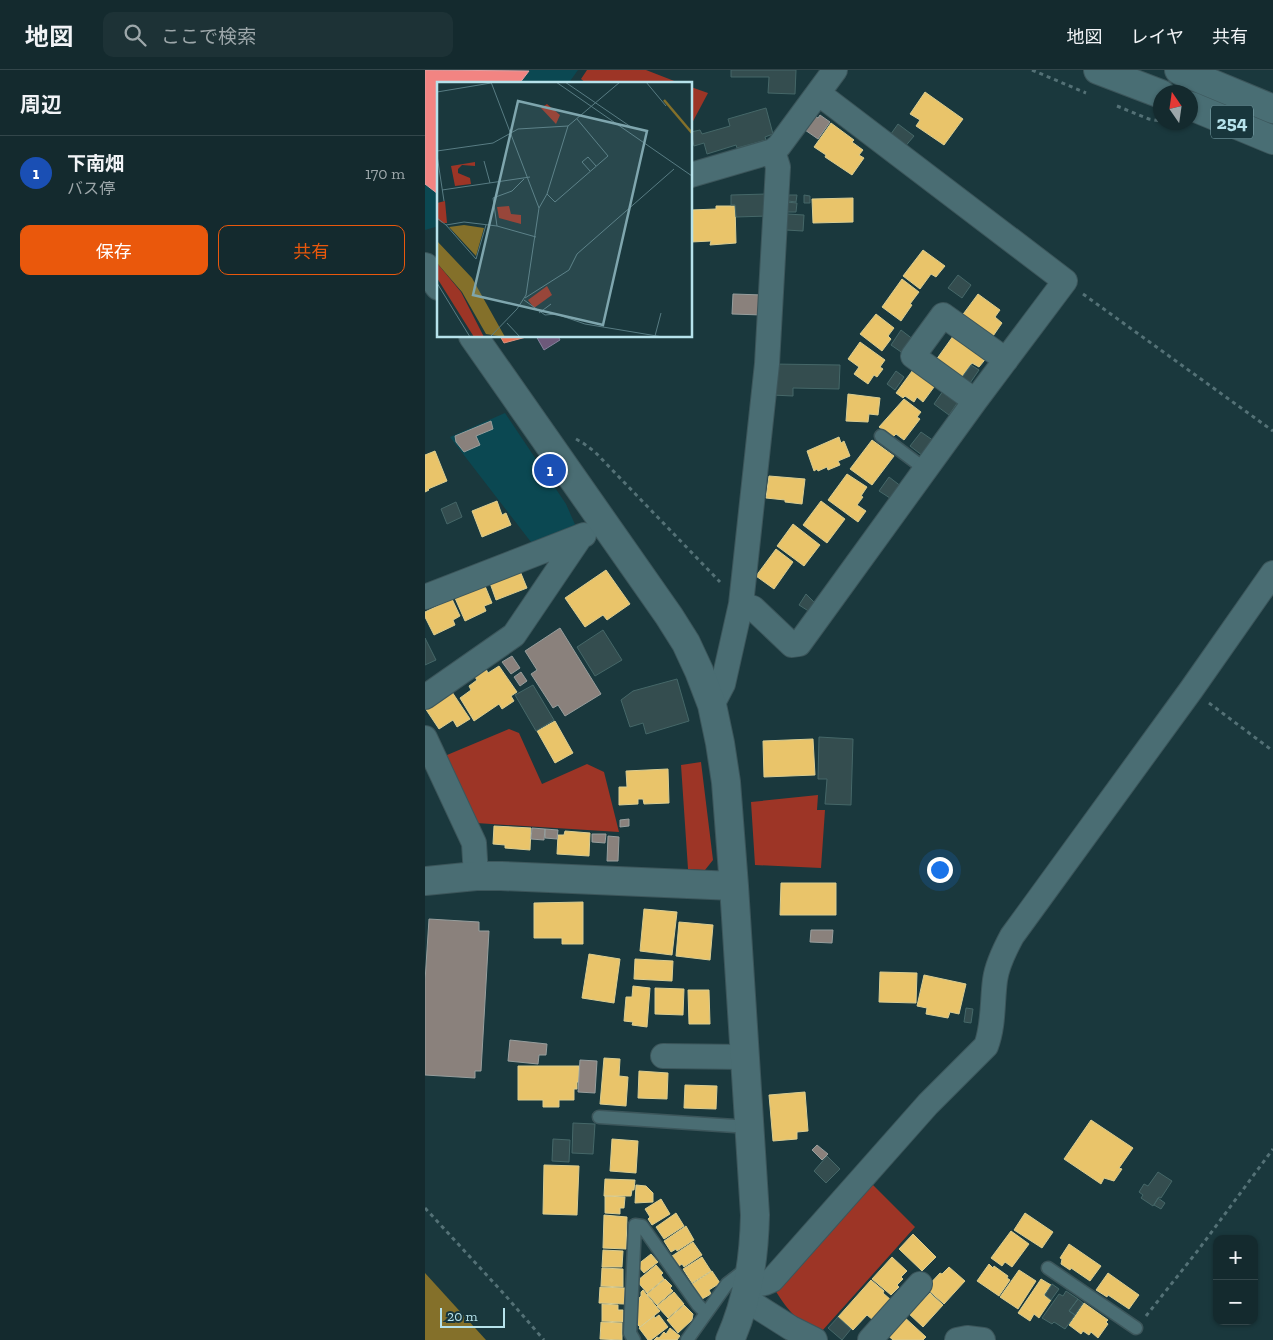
<!DOCTYPE html>
<html lang="ja">
<head>
<meta charset="utf-8">
<style>
  :root { --surface:#142a2e; --page:#1d3236; --text:#f1f3f6; --muted:#9da7aa; --line:#33464a; --accent:#ea580c }
  body { margin:0; font-family:"Zilla Slab","Noto Sans JP",serif; background:var(--page); color:var(--text) }
  .controls { position:absolute; right:15px; bottom:15px; display:grid; overflow:hidden; border-radius:10px; box-shadow:0 1px 4px #0004 }
  .controls button { width:45px; height:45px; display:grid; place-items:center; padding:0; border:0; border-bottom:1px solid var(--line); background:var(--surface); color:var(--text); font:25px sans-serif }
  .compass { position:absolute; left:728px; top:15px; width:45px; height:45px; border-radius:50%; background:var(--surface); box-shadow:0 1px 4px #0004; rotate:347deg }
  .scale { position:absolute; left:15px; bottom:12px; width:65px; box-sizing:border-box; padding-left:5px; border:2px solid #b6e2eb; border-top:0; font-size:14px; line-height:18px; white-space:nowrap; color:#b6e2eb; -webkit-text-stroke:4px #18363c; paint-order:stroke }
  .you { position:absolute; left:514px; top:799px; width:18px; height:18px; margin:-12px; border:4px solid #fff; border-radius:50%; background:#1a73e8; box-shadow:0 0 0 8px #1a73e833 }
  .badge { display:grid; place-items:center; width:32px; height:32px; border-radius:50%; background:var(--accent); color:#fff; font-size:16px; font-weight:700 }
  .pin { position:absolute; translate:-50% -50%; border:2px solid #fff; box-shadow:0 1px 5px #0006 }
  .list { margin:0; padding:0; list-style:none }
  h2 { display:flex; justify-content:space-between; align-items:center; height:65px; margin:0; padding:0 20px; font-size:21px }
  h2 small { font-size:16px; font-weight:400; color:var(--muted) }
  .list li { display:grid; grid-template-columns:32px 1fr auto; gap:15px; align-items:center; box-sizing:border-box; height:75px; padding:0 20px; border-top:1px solid var(--line) }
  .list b { display:block; font-size:19px; white-space:nowrap }
  .list p { margin:0; font-size:16px; white-space:nowrap; color:var(--muted) }
  .list em { font-size:16px; font-style:normal; color:var(--muted) }
  .actions { display:flex; gap:10px; padding:15px 20px }
  .actions a { flex:1; padding:11px 0; border:1px solid var(--accent); border-radius:10px; text-align:center; font-size:18px; color:var(--accent) }
  .actions .main { background:var(--accent); color:#fff }
  .icon { flex:none; width:28px; height:28px; fill:none; stroke:currentColor; stroke-width:2; stroke-linecap:round; stroke-linejoin:round }
  .map { position:relative; flex:none; width:848px; height:1270px; overflow:hidden }
  header { display:flex; align-items:center; gap:30px; box-sizing:border-box; height:70px; padding:0 25px; background:var(--surface); border-bottom:1px solid var(--line) }
  header strong { font-size:24px }
  nav { display:flex; gap:28px; margin-inline-start:auto; font-size:18px }
  .search { width:350px; height:45px; background:var(--page); display:flex; align-items:center; gap:12px; box-sizing:border-box; padding:0 18px; border-radius:10px; color:var(--muted); font-size:19px }
  main { display:flex }
  aside { flex:1; background:var(--surface) }
  .map>svg:first-child { display:block }
</style>
</head>
<body>
<header>
<strong>地図</strong>
<div class="search"><svg class="icon" aria-label="search" viewBox="0 0 24 24"><circle cx="10" cy="10" r="6"/><path d="M15 15l6 6"/></svg>ここで検索</div>
<nav><a>地図</a><a>レイヤ</a><a>共有</a></nav>
</header>
<main>
<aside>
<h2>周辺<small></small></h2>
<ul class="list">
<li><span class="badge" style="background:#1a4fb4">1</span><div><b>下南畑</b><p>バス停</p></div><em>170 m</em></li>
</ul>
<div class="actions"><a class="main">保存</a><a>共有</a></div>
</aside>
<div class="map">
<svg width="848" height="1270" viewBox="0 0 848 1270">
  <rect width="100%" height="100%" fill="#1a383d"/>
  <path fill="#0b4852" d="M0 0H153L143 14H14V156L0 160Z
    M80 343 141 434 152 459 109 476 25 367Z"/>
  <path fill="#9d3526" d="M162 0H221L257 14H162L156 9Z
    M266 17 283 23 266 55Z
    M84 659 94 663 117 714 162 694 179 702 194 762 51 753 20 691 22 685Z
    M276 692 288 790 280 800 263 799 256 695Z
    M393 725 392 740H400L396 798 330 795 326 732Z
    M444 1111 490 1157 397 1261C372 1252 364 1242 350 1220Z"/>
  <path fill="#84702a" d="M0 1203 61 1270H0Z"/>
  <path fill="#e9c46a" stroke="#dacd91" d="M500 22 538 49 519 75 491 56 495 50 485 44Z
    M406 53 429 70 427 72 438 80 434 85 439 88 427 105 400 87 401 85 389 77Z
    M428 128V152L388 153 387 129Z
    M291 136H310L311 173 285 175 286 171 266 172V140L291 139Z
    M498 180 520 196 511 207 506 204 495 219 478 206Z
    M477 209 494 222 485 234 487 235 476 251 457 237Z
    M553 224 575 240 570 247 577 253 566 269 536 247Z
    M451 244 469 258 463 266 466 269 457 281 435 264Z
    M531 262 563 286 554 297 547 293 536 308 511 290Z
    M435 272 460 290 455 297 458 299 452 307 449 305 443 314 429 304 434 297 423 289Z
    M490 297 512 313 498 332 492 327 489 332 480 326 478 328 471 323Z
    M423 324 455 328 453 345 444 344 443 352 421 351Z
    M479 329 496 342 492 347 495 349 479 370 471 364 468 367 454 357Z
    M414 367 416 373 419 371 425 386 413 391 415 395 403 400 402 397 393 401 392 399 389 401 382 381Z
    M447 370 469 386 447 415 425 399Z
    M10 381 22 411 3 419 4 420 0 422V385Z
    M422 404 442 417 436 426 438 427 432 435 441 441 433 452 403 430Z
    M344 406 380 409 377 434 360 432V430L341 428Z
    M72 431 77 445 81 443 86 455 57 467 47 441Z
    M396 431 420 449 402 473 378 455Z
    M368 454 395 475 379 496 352 476Z
    M351 479 368 492 349 519 331 506Z
    M181 500 205 534 182 550 178 545 160 557 140 528Z
    M95 501 102 518 71 530 65 513Z
    M60 516 67 533 59 536 61 541 40 551 30 528Z
    M27 529 35 546 28 550 30 555 9 565 0 547V542Z
    M74 596 92 622 86 626 89 631 77 639 74 634 49 651 35 628 46 620 44 616 52 610 50 607 61 599 63 603Z
    M25 619 45 649 32 657 28 650 14 659 0 638Z
    M130 651 148 683 130 693 112 661Z
    M388 669 390 705 339 707 338 671Z
    M243 699 244 733 219 734 218 729H213V734L194 735V717H202L201 701Z
    M69 756 106 758 105 780 80 778V775L68 774Z
    M140 761 165 763 164 786 132 784 133 765H139Z
    M356 813H411V845H355Z
    M158 832V874H137V868H109V833Z
    M219 839 252 842 247 885 215 881Z
    M254 852 288 855 285 890 251 886Z
    M164 884 195 889 189 933 157 928Z
    M210 889 248 891 247 911 209 909Z
    M455 902 492 903 491 933 454 932Z
    M499 905 541 914 534 944 525 942 523 948 501 944 502 938 492 936Z
    M208 916 225 918 222 957 207 955 208 952 199 951 201 927H207Z
    M230 918 259 919 258 945 230 944Z
    M263 920H284L285 954H264Z
    M179 988 195 989 194 1006 203 1007 201 1036 175 1034Z
    M93 996H154V1012H152V1019H149V1030H134V1037H118V1030H93Z
    M214 1001 243 1003 242 1029 213 1028Z
    M260 1015 292 1016 291 1039 259 1038Z
    M380 1022 383 1061 372 1062V1069L348 1071 344 1025Z
    M666 1050 708 1078 694 1098 697 1099 689 1111 679 1108 676 1114 639 1089Z
    M187 1069 213 1071 211 1103 185 1101Z
    M119 1095 154 1096 152 1145 118 1144Z
    M180 1109 210 1110 209 1120H207L206 1126H179Z
    M211 1115 221 1116 228 1123V1132L210 1133Z
    M180 1126 200 1127 199 1138H195V1144L180 1143Z
    M236 1129 245 1144 227 1155 223 1149 225 1147 220 1139Z
    M251 1143 259 1156 239 1169 231 1157Z
    M600 1143 628 1162 617 1178 589 1160Z
    M179 1145 202 1147 201 1179 178 1178Z
    M261 1156 269 1170 252 1181 251 1179 246 1182 239 1171Z
    M586 1161 604 1174 587 1197 580 1192 577 1196 566 1188Z
    M488 1164 511 1187 497 1201 474 1179Z
    M268 1172 277 1185 259 1197 257 1194 254 1196 247 1186Z
    M644 1174 676 1196 665 1211 646 1198 645 1200 636 1194 637 1189 635 1188Z
    M178 1180 198 1181 197 1197H177Z
    M226 1184 233 1192 219 1203 212 1195Z
    M277 1187 286 1201 267 1213 258 1199Z
    M467 1187 482 1201 476 1207 478 1209 472 1215 474 1217 466 1225 447 1209Z
    M564 1194 568 1198 569 1196 583 1206 582 1208 585 1210 574 1226 552 1211Z
    M231 1195 238 1203 236 1205 239 1209 222 1223 212 1211Z
    M524 1197 540 1211 519 1234 501 1218 515 1203 517 1204Z
    M177 1198 198 1199V1217L176 1216Z
    M594 1200 611 1211 593 1239 575 1227Z
    M287 1201 295 1213 284 1220 286 1224 277 1229 267 1214Z
    M683 1203 714 1225 704 1239 683 1225 682 1227 671 1220Z
    M240 1209 247 1216 245 1218 248 1221 232 1235 222 1224Z
    M616 1209 626 1215 619 1225 626 1230 614 1248 609 1244 605 1251 593 1243Z
    M446 1210 459 1221 458 1223 466 1230 448 1250 442 1245 428 1260 413 1247Z
    M175 1217 200 1218 199 1234 174 1233Z
    M218 1220 235 1241 215 1257 212 1254 213 1231 215 1229 214 1228 216 1226V1222Z
    M249 1222 259 1234 243 1248 232 1236Z
    M505 1223 518 1235 498 1257 483 1243 496 1226 499 1229Z
    M659 1233 683 1250 681 1252 683 1254 673 1268 666 1262 664 1265 658 1261 656 1264 644 1255Z
    M177 1234 193 1235V1240H198V1252L177 1251Z
    M259 1235 268 1244 267 1250 253 1263 242 1250Z
    M234 1245 243 1257 226 1270H223L214 1258 229 1246 230 1248Z
    M477 1245 501 1267 498 1270H468L460 1263Z
    M176 1252 197 1253V1270L175 1269Z
    M245 1258 255 1266 252 1270H229L232 1267 234 1268 239 1262 241 1264Z"/>
  <path fill="#e76f51" stroke="#d8927f" d="M75 266H105L79 273Z"/>
  <path fill="#6d597a" stroke="#83829c" d="M111 266H133L135 270 119 280Z"/>
  <path fill="#f28482" stroke="#e0a0a2" d="M0 0 104 1 94 14H14L13 124 0 114Z"/>
  <path fill="#8a817c" stroke="#979e9d" d="M395 45 405 52 393 69 380 60 390 46 393 48Z
    M308 224 338 225 337 245 307 244Z
    M66 351 68 359 51 366 55 375 39 382 31 372 30 366Z
    M135 558 176 624 140 646 133 635 128 638 106 604 112 600 100 581Z
    M87 586 95 598 86 604 77 592Z
    M96 602 102 611 95 616 89 607Z
    M204 749V756L195 757V750Z
    M107 758 120 759 119 770 106 769Z
    M120 759 133 760 132 769 120 768Z
    M167 764H181L180 773 167 772Z
    M183 766 194 767 193 791H182Z
    M4 849 54 852V861H64L56 1001H50V1008L0 1005V911Z
    M386 860H408L407 873 385 872Z
    M85 970 122 974 121 985H114L113 994 83 991Z
    M155 990 172 991 170 1023 153 1022Z
    M392 1075 403 1084 397 1090 387 1080Z"/>
  <path fill="#344d4f" stroke="#456768" d="M306 0H371L370 24 343 23 344 7H306Z
    M341 38 348 64 340 67 341 70 312 78 311 75 282 84 279 73 269 76 266 62 275 60 277 64 305 56 303 49Z
    M473 54 489 66 478 79 463 68Z
    M342 124 343 146 311 147 310 135H306V125Z
    M364 125H372L371 132 363 131Z
    M379 125 385 126V133H379Z
    M361 132 372 133 371 142H360Z
    M362 144 379 145 378 161 361 160Z
    M533 205 546 215 537 228 523 218Z
    M476 260 489 270 479 284 466 275Z
    M348 294 415 295 414 319 368 318V326L347 325Z
    M546 295 554 300 543 316 535 310Z
    M471 301 479 307 470 320 462 314Z
    M520 318 535 329 524 345 509 334Z
    M496 362 509 371 498 386 485 376Z
    M464 407 477 417 468 430 454 421Z
    M31 432 37 447 22 454 16 439Z
    M381 524 390 533 385 542 374 535Z
    M178 560 197 590 170 606 152 577Z
    M0 568 11 590 0 595Z
    M252 609 264 651 221 664 218 653 205 657 196 630 208 621Z
    M108 615 129 650 111 661 90 625Z
    M394 667 428 669 426 735 400 734 402 709H393Z
    M541 938 548 939 546 953 539 952Z
    M148 1053 170 1054 168 1084 147 1083Z
    M128 1069 145 1070 144 1092 127 1091Z
    M402 1086 415 1099 401 1113 389 1101Z
    M733 1102 747 1111 736 1128 734 1127 728 1136 716 1128 718 1125 714 1122 719 1114 723 1116Z
    M733 1128 740 1133 736 1139 729 1135Z
    M627 1214 634 1219 626 1230 620 1225Z
    M641 1221 653 1229 644 1241 650 1245 640 1259 629 1252 627 1254 617 1248 634 1224 638 1226Z
    M653 1229 658 1233 650 1245 644 1241Z
    M413 1247 426 1259 417 1270 403 1258Z"/>
  <g fill="none" stroke-linecap="round" stroke-linejoin="round">
    <g stroke="#3c565b" stroke-width="15">
      <path id="service" d="M456 366 500 399
        M174 1047 325 1057
        M623 1198 711 1258
        M209 1270 205 1263 210 1155 217 1156 273 1235 281 1243
        M262 1270 302 1214 325 1196"/>
    </g>
    <g stroke="#3c565b" stroke-width="26">
      <path id="minor" d="M266 105 348 81 354 76 410 0
        M550 331 488 286 518 245 581 290
        M0 527 159 465
        M316 534 328 538 367 575 374 574 550 331 640 211 393 23
        M0 627 89 565 156 466
        M287 635 298 614 316 534 342 294 353 97 348 81
        M0 668 49 773 51 806
        M238 986 319 987
        M323 1216 340 1213 347 1210 503 1034 561 976C569 955 567 932 570 910 572 895 580 879 587 866L766 620 848 503
        M320 1229 366 1258 390 1270
        M445 1270 495 1214
        M532 1270 542 1268 558 1270"/>
    </g>
    <g stroke="#3c565b" stroke-width="30">
      <path id="tertiary" d="M0 197 14 216
        M48 266 244 546 261 573 274 601 287 635 295 673 301 712 309 816 330 1145C329 1189 323 1229 305 1270
        M0 811 51 806H76L309 816"/>
    </g>
    <g stroke="#3c565b" stroke-width="30">
      <path id="trunk" d="M673 0 736 24
        M754 0 848 39
        M766 36 848 70"/>
    </g>
    <path stroke="#547176" stroke-width="3" stroke-dasharray="4 4" stroke-linecap="butt" d="M607 0 661 23
      M692 36 724 49 736 51
      M658 224 848 361
      M151 369 158 373 170 382 295 512
      M784 633 848 681
      M0 1138 80 1225 119 1270
      M721 1246 774 1179 848 1079"/>
    <use href="#service" stroke="#4a6d73" stroke-width="12"/>
    <use href="#minor" stroke="#4a6d73" stroke-width="24"/>
    <use href="#tertiary" stroke="#4a6d73" stroke-width="28"/>
    <use href="#trunk" stroke="#496e74" stroke-width="28"/>
  </g>
  <g text-anchor="middle" stroke-width="5" stroke-linejoin="round" paint-order="stroke">
    <rect fill="#18363c" stroke="#87aeb6" stroke-width="1" x="786" y="35.5" width="42" height="33" rx="4"/>
    <g font-size="19" font-weight="bold" fill="#b6e2eb">
      <text x="807" y="59">254</text>
    </g>
  </g>
  <g transform="translate(12 12)">
    <rect width="255" height="255" fill="#1a383d"/>
    <path d="M110 22 123 33 119 42 104 26ZM38 80V84L25 83 21 87V91L33 96 34 102 18 104 14 84ZM8 119 10 141H5L0 137V121ZM72 124 74 132 84 133V142L62 136 60 125ZM0 181 24 210 47 255H37L0 196ZM110 204 115 213 97 226 91 218Z" fill="#9d3526"/>
    <path d="M27 143 47 146 39 174 12 145ZM0 159 35 196 68 255 49 252 25 210 0 181Z" fill="#84702a"/>
    <path fill="none" stroke="#84702a" stroke-width="2.5" d="M227 18 255 51"/>
    <path fill="none" stroke="#587c83" stroke-width="1" d="M119 0 255 94M128 0 194 45M209 0 229 24M0 10 54 1M0 69 56 61 81 47 131 44 183 0M0 73 7 119M47 79 53 101M153 89 145 80 151 75 159 84M5 108 93 95M110 112 118 120 171 74 140 37M102 126 110 112 131 44M0 136 9 143 27 140 60 144 99 155M9 143 39 177 49 143M60 144 56 116 75 109 87 97M0 201 33 255M88 216 132 188 140 172 237 87M87 218 108 233 119 232 148 242 226 255M102 231 114 222M70 241 83 255M218 254 224 231M53 255 80 227 89 213 102 126 54 0"/>
    <path fill="#7fa6ae" fill-opacity="0.15" stroke="#7fa6ae" stroke-width="2.5" d="M81 19 210 49 166 243 36 213Z"/>
    <rect width="255" height="255" fill="none" stroke="#b6e2eb" stroke-width="2.5"/>
  </g>
</svg>
<div class="controls">
<button>+</button>
<button>−</button>
</div>
<svg class="compass" viewBox="-18 -18 36 36"><path d="M0-13l5 13h-10z" fill="#e53935"/><path d="M0 13l5-13h-10z" fill="#9da7aa"/></svg>
<div class="scale">20 m</div>
<div class="you"></div>
<div class="pin badge" style="left:125px;top:400px;background:#1a4fb4">1</div>
</div>
</main>
</body>
</html>
